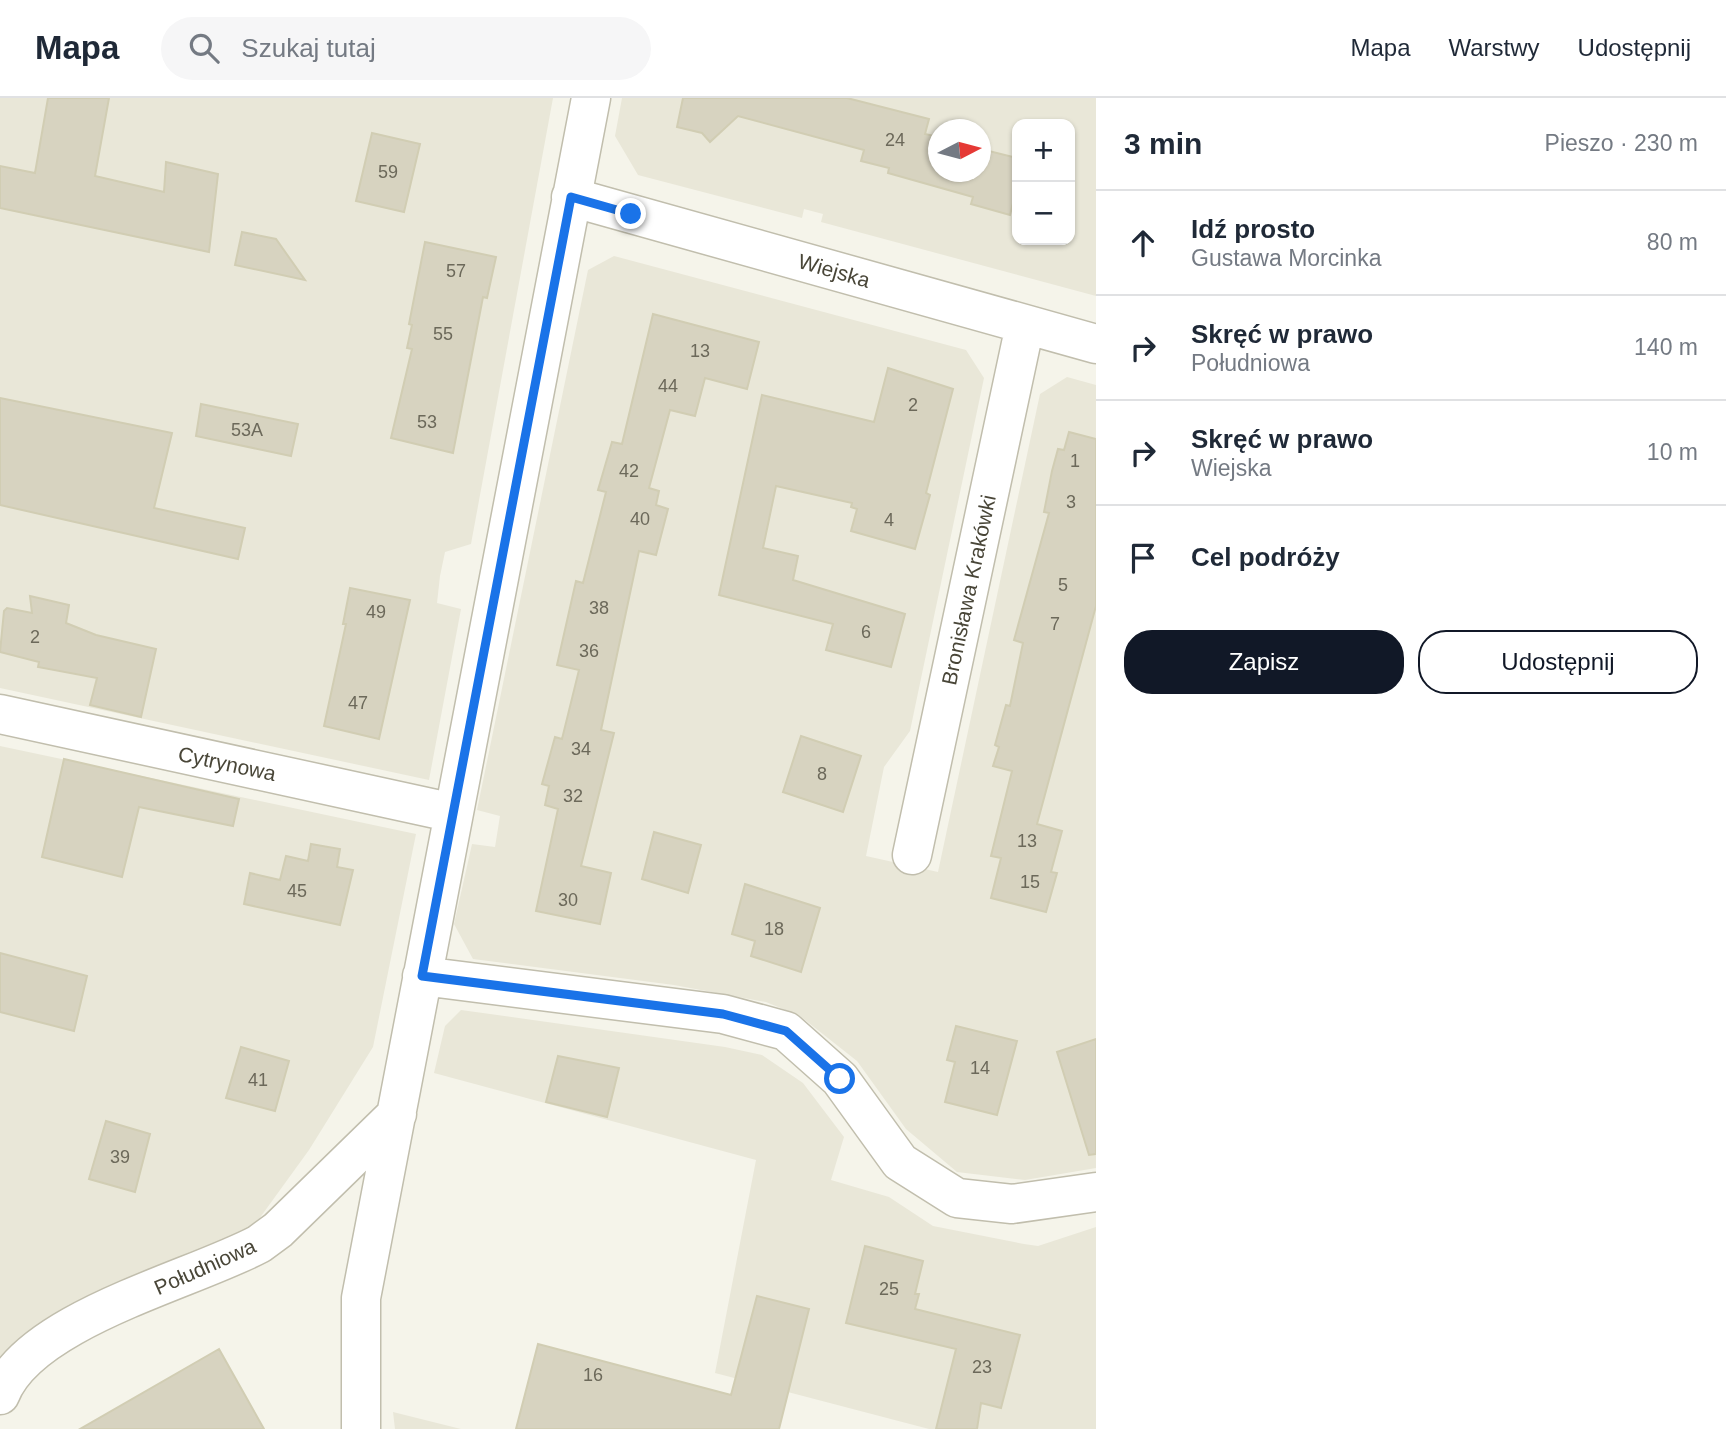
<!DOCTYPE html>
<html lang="pl">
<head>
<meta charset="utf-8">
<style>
  :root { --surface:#fff; --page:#f6f6f7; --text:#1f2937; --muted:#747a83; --line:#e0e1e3; --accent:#111827 }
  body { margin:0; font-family:Helvetica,sans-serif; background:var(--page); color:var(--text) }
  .controls { position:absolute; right:21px; top:21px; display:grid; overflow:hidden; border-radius:14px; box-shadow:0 2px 5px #0004 }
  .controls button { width:63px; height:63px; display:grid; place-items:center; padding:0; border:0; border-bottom:2px solid var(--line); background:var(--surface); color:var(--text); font:35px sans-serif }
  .compass { position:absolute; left:928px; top:21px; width:63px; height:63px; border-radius:50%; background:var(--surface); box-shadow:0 2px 5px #0004; rotate:84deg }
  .stop { position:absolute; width:21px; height:21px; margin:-16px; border:5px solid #1a73e8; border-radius:50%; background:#fff }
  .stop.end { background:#1a73e8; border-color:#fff; box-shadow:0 2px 7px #0008 }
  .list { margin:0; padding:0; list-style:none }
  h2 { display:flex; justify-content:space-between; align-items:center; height:91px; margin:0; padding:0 28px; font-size:30px }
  h2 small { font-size:23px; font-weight:400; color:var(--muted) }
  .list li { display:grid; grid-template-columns:46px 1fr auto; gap:21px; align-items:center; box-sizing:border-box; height:105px; padding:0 28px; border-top:2px solid var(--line) }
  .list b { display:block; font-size:26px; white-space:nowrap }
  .list p { margin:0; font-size:23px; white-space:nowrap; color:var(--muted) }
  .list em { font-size:23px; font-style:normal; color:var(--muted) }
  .actions { display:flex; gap:14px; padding:21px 28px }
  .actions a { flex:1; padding:16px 0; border:2px solid var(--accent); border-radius:28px; text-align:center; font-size:24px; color:var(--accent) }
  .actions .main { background:var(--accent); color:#fff }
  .icon { flex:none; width:38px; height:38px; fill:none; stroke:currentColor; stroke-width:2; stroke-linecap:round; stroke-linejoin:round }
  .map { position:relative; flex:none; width:1096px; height:1331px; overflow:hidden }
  header { display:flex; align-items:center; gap:42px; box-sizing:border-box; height:98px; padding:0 35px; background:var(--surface); border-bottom:2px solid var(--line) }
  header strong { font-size:33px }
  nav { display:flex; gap:38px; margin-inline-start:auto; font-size:24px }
  .search { width:490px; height:63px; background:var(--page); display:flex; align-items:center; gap:18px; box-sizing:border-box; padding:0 24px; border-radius:38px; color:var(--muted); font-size:26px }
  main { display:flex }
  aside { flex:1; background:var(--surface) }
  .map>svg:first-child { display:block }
</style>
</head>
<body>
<header>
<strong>Mapa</strong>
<div class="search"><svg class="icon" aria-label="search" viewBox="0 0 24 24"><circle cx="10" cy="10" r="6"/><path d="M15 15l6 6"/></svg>Szukaj tutaj</div>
<nav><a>Mapa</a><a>Warstwy</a><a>Udostępnij</a></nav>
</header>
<main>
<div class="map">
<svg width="1096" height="1331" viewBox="0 0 1096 1331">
  <rect width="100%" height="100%" fill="#f5f4ea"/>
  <path fill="#e9e7d8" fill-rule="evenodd" d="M0 0H553L471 446 445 454 440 478 437 505 461 511 429 682 0 590Z
    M622 0H1096V198L821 124 823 116 804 111 802 120 638 77 615 38ZM1017 26H1070V142H1017ZM939 32H981V74H939Z
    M614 158 966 252 984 280 910 633 884 669 866 758 938 774 1040 296 1067 279 1096 287V1070L1025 1082 957 1074 906 1031 857 963 800 918 766 904 674 887 473 861 454 826 472 746 495 749 500 718 477 712 588 172Z
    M0 648 416 736 373 949 309 1052 259 1121 231 1142 0 1266Z
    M461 912 725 949 762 957 803 985 844 1039 831 1082 889 1099 933 1128 1024 1146 1038 1148 1096 1129V1331H929L715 1275 756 1062 434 975 445 928Z
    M393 1314 461 1331H395Z"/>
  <path fill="#d7d3c0" stroke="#d1cdb3" stroke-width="2" d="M48 0H109L95 78 164 94 166 64 218 76 209 154 0 110V68L35 75Z
    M683 0H847L929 21 925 36 939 39V74H981V51L1017 60V89L1010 117 971 106 973 99 888 75 889 70 861 63 864 52 738 18 710 44 702 35 677 29Z
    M372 35 420 46 404 114 356 103Z
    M242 134 276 141 305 182 235 167Z
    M425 144 496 159 487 200 483 199 453 355 391 340 412 251 407 250 412 227 409 226Z
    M653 216 759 244 747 291 705 280 695 318 670 312 649 390 659 393 656 407 668 411 656 457 639 453 601 632 614 635 581 768 611 775 600 826 536 813 558 711 545 707 549 688 542 686 555 639 562 641 579 572 557 567 576 483 583 485 606 394 598 392 612 344 622 346Z
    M888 270 953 291 926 395 930 397 915 451 851 433 857 411 851 409 852 405 776 388 763 450 798 458 793 482 905 516 891 569 826 552 833 526 719 497 762 297 874 324Z
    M0 300 172 335 154 410 245 430 238 461 0 407Z
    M201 306 298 326 291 358 196 338Z
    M1069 334 1096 341V508L1037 726 1062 733 1051 774 1057 775 1046 814 991 800 1001 760 991 758 1012 673 993 668 999 649 995 647 1006 607 1010 608 1023 545 1014 542 1049 415 1044 414 1052 373 1058 351 1064 352Z
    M350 490 410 502 379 641 324 628 346 526H343Z
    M30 498 69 507 66 525 96 537 156 551 141 619 90 607 97 580 38 569 39 564 0 554 4 513 7 510 32 515Z
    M801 638 861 658 843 714 783 694Z
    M64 661 239 701 233 728 139 709 122 779 42 759Z
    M654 734 701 747 688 795 642 781Z
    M311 746 340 751 337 769 353 772 340 827 244 806 250 775 280 782 286 758 308 763Z
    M745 786 820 810 801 874 751 858 755 843 732 836Z
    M0 855 87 878 74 933 0 914Z
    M956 928 1017 943 997 1017 945 1004 955 964 947 962Z
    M1096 941V1056L1089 1057 1057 954Z
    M241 949 289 963 275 1013 226 1000Z
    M558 958 619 970 607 1019 546 1004Z
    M106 1023 150 1036 135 1094 89 1081Z
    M865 1148 923 1163 915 1196H919L915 1211 1020 1237 1001 1310 981 1305 977 1331H936L956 1251 846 1225Z
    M757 1198 809 1211 779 1331H516L538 1246 731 1297Z
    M219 1251 264 1331H80Z"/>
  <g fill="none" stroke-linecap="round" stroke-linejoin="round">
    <g stroke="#c1bead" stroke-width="41">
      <path id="minor" d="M571 99 1096 246
        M0 616 454 715
        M912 757 1025 227
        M422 878 723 916 786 933 840 981 900 1064 957 1100 1012 1106 1096 1094
        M0 1297C29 1222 189 1183 259 1146L278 1132 397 1016
        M361 1331V1200L591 0"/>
    </g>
    <use href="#minor" stroke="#fff" stroke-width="38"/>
  </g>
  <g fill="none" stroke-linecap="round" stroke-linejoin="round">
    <path stroke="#1a73e8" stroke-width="9" d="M631 116 571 99 422 878 723 916 786 933 840 981"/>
  </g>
  <g text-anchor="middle" stroke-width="6" stroke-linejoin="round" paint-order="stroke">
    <g font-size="18" fill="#6c695a">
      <text x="895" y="48">24</text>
      <text x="388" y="80">59</text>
      <text x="456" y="179">57</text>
      <text x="443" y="242">55</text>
      <text x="700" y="259">13</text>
      <text x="668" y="294">44</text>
      <text x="913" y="313">2</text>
      <text x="427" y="330">53</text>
      <text x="247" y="338">53A</text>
      <text x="1075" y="369">1</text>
      <text x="629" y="379">42</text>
      <text x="1071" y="410">3</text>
      <text x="640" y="427">40</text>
      <text x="889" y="428">4</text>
      <text x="1063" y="493">5</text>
      <text x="599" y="516">38</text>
      <text x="376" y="520">49</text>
      <text x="1055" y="532">7</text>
      <text x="866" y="540">6</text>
      <text x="35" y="545">2</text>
      <text x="589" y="559">36</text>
      <text x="358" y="611">47</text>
      <text x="581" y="657">34</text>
      <text x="822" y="682">8</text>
      <text x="573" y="704">32</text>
      <text x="1027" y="749">13</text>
      <text x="1030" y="790">15</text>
      <text x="297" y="799">45</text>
      <text x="568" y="808">30</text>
      <text x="774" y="837">18</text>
      <text x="980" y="976">14</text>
      <text x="258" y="988">41</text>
      <text x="120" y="1065">39</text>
      <text x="889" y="1197">25</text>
      <text x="982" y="1275">23</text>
      <text x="593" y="1283">16</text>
    </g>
    <g font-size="21" fill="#494638" stroke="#fff">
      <text transform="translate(834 173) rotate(16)" y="7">Wiejska</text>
      <text transform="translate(969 492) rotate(-78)" y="7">Bronisława Krakówki</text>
      <text transform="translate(227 666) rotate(12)" y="7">Cytrynowa</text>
      <text transform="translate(205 1169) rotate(-24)" y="7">Południowa</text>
    </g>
  </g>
</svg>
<div class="controls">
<button>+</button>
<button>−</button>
</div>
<svg class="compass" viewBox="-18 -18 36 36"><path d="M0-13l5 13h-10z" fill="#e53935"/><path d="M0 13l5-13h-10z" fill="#747a83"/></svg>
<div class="stop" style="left:840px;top:981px"></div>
<div class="stop end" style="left:631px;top:116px"></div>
</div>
<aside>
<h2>3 min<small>Pieszo · 230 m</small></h2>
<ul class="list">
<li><svg class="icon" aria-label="ahead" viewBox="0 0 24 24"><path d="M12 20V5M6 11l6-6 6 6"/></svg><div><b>Idź prosto</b><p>Gustawa Morcinka</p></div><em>80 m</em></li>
<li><svg class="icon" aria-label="right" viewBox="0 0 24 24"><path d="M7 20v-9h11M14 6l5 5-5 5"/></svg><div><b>Skręć w prawo</b><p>Południowa</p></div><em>140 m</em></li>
<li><svg class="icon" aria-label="right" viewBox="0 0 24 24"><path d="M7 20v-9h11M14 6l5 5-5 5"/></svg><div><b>Skręć w prawo</b><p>Wiejska</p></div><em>10 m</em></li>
<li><svg class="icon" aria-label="arrive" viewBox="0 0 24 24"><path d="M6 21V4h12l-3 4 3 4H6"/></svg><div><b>Cel podróży</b></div></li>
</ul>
<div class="actions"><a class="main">Zapisz</a><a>Udostępnij</a></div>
</aside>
</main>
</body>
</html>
